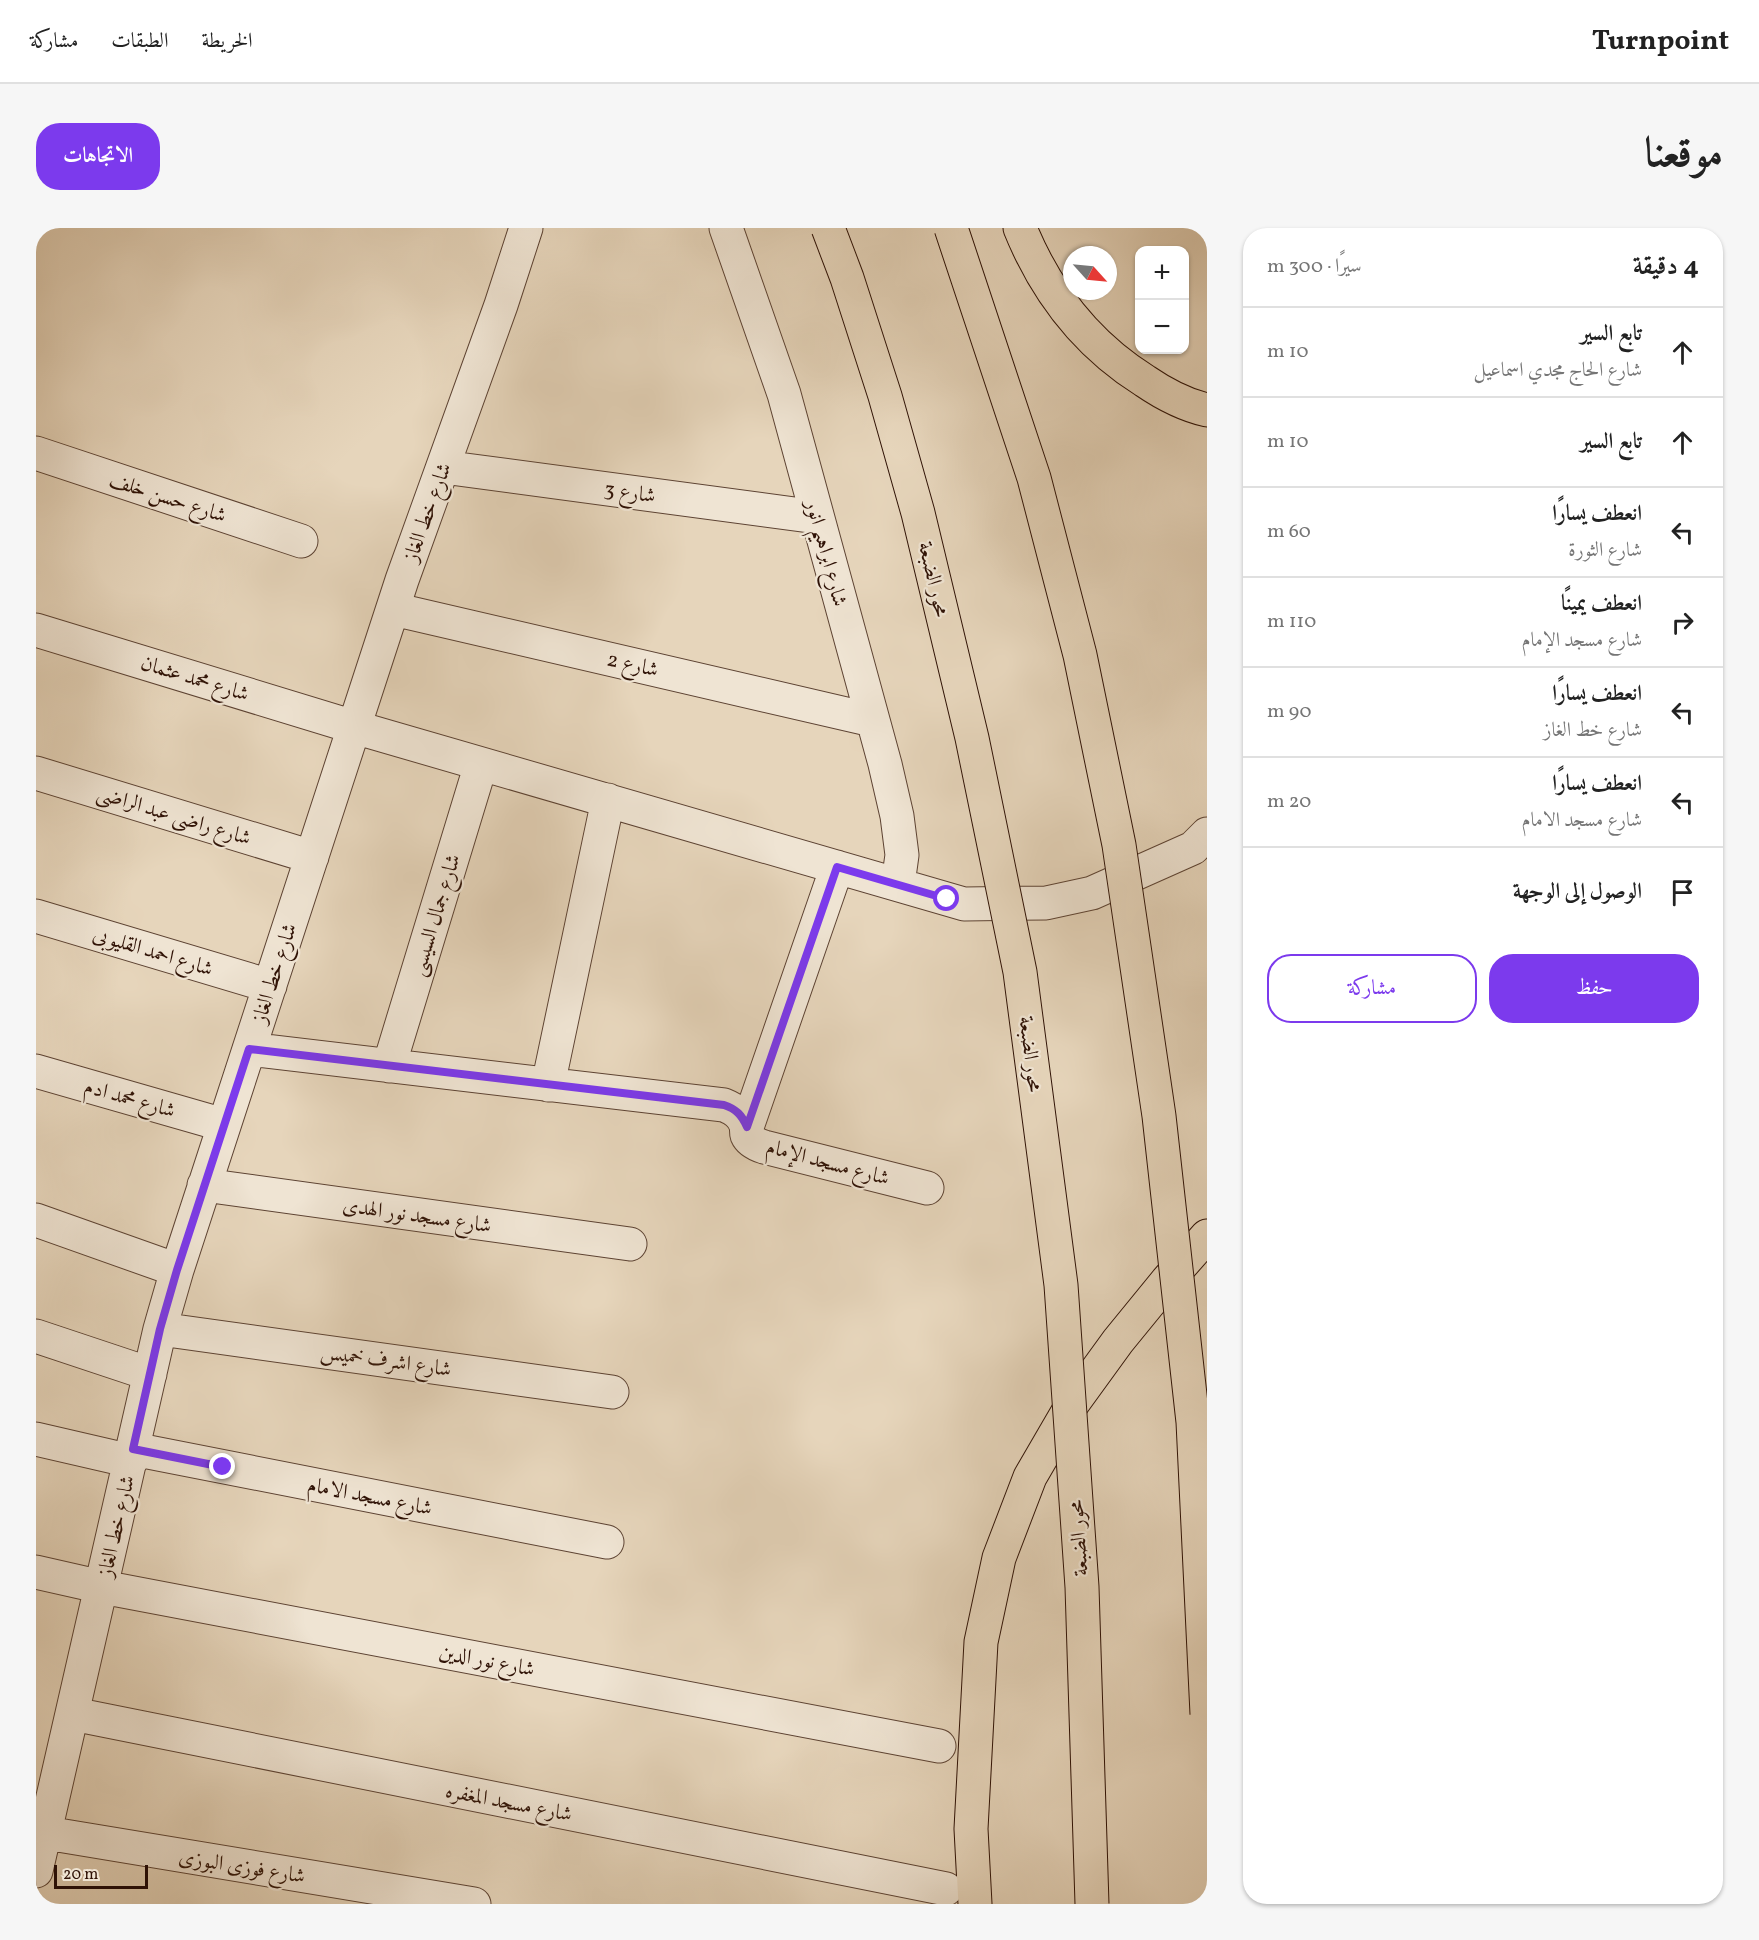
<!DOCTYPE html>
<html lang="ar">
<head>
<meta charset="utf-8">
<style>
  :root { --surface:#fff; --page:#f6f6f6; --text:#222; --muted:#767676; --line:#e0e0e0; --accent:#7c3aed }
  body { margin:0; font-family:Vollkorn,Amiri,serif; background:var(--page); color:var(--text); direction:rtl }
  .controls { position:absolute; right:18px; top:18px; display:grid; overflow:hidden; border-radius:12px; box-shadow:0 2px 4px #0004 }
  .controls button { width:54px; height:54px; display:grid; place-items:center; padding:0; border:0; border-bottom:2px solid var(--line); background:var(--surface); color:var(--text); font:30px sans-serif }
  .compass { position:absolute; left:1027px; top:18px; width:54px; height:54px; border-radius:50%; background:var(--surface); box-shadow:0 2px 4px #0004; rotate:117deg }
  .scale { position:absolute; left:18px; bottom:15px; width:94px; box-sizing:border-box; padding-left:6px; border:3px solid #2f1206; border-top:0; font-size:16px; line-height:21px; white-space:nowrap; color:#2f1206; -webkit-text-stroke:4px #efe4d3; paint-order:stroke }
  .stop { position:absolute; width:18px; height:18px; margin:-14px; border:4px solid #7c3aed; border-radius:50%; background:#fff }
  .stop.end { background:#7c3aed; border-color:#fff; box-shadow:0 2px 6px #0008 }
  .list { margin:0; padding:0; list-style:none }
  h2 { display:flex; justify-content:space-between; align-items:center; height:78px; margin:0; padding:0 24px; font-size:26px }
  h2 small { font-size:20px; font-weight:400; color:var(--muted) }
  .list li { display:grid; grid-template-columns:39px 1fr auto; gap:18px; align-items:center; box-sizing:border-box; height:90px; padding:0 24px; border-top:2px solid var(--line) }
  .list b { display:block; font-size:22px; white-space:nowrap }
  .list p { margin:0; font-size:20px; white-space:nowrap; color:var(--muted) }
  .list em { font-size:20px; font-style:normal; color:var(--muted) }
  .actions { display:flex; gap:12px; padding:18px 24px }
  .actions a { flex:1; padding:14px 0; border:2px solid var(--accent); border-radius:24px; text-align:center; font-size:21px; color:var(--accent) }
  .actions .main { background:var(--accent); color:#fff }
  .icon { flex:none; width:33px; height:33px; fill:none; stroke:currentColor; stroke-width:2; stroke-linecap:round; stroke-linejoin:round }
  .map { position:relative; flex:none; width:1171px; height:1676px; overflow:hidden; direction:ltr; border-radius:24px }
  header { display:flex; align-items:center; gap:36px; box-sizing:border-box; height:84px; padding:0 30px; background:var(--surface); border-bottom:2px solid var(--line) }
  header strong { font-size:28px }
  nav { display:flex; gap:33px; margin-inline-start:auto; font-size:21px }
  .intro { display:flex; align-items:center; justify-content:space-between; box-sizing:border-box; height:144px; padding:0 36px }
  h1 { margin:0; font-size:42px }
  .button { padding:15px 27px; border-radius:24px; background:var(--accent); color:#fff; font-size:21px; font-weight:700 }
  main { display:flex; gap:36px; padding:0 36px }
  aside { flex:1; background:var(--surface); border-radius:24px; box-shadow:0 2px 4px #0004 }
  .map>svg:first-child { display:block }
</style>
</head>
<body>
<header>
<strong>Turnpoint</strong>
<nav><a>الخريطة</a><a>الطبقات</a><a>مشاركة</a></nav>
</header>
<div class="intro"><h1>موقعنا</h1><a class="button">الاتجاهات</a></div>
<main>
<aside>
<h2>4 دقيقة<small>سيرًا · 300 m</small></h2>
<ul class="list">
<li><svg class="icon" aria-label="ahead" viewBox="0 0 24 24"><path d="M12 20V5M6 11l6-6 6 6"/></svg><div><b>تابع السير</b><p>شارع الحاج مجدي اسماعيل</p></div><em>10 m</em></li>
<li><svg class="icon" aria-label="ahead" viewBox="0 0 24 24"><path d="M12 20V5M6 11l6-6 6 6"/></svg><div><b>تابع السير</b></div><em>10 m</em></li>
<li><svg class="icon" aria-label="left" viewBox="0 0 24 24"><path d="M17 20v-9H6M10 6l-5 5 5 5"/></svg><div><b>انعطف يسارًا</b><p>شارع الثورة</p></div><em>60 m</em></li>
<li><svg class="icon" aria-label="right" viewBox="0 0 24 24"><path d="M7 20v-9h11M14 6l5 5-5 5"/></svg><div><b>انعطف يمينًا</b><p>شارع مسجد الإمام</p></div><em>110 m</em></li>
<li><svg class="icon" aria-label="left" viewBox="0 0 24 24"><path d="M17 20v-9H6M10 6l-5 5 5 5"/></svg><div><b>انعطف يسارًا</b><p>شارع خط الغاز</p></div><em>90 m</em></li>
<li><svg class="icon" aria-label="left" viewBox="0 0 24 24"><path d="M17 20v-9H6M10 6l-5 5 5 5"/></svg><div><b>انعطف يسارًا</b><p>شارع مسجد الامام</p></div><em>20 m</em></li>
<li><svg class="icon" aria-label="arrive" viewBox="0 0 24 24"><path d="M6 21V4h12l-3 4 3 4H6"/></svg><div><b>الوصول إلى الوجهة</b></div></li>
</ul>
<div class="actions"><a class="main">حفظ</a><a>مشاركة</a></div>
</aside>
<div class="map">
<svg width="1171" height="1676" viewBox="0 0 1171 1676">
  <rect width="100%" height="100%" fill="#e6d5bb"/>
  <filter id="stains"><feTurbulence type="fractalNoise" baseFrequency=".00333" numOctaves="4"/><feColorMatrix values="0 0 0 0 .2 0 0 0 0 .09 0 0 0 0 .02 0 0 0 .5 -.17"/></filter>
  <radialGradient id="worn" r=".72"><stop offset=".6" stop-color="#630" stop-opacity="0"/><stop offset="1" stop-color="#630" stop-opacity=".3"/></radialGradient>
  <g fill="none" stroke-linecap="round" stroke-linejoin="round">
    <g stroke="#5d4333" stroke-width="35">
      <path id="street" d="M690 0 748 166 849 536 861 588 866 627 862 656
        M0 225 265 313
        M407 239 781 289
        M357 381 836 492
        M0 402 318 499 928 676 1010 675 1056 665 1157 620 1171 606
        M0 545 276 629
        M0 688 234 758
        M213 821 688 877C698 881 706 886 710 897 711 901 710 904 711 907 714 914 722 917 728 919L891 960
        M353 838 445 536
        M0 843 188 897
        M512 857 572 572
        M711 899 801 639
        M168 957 594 1016
        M0 992 141 1042
        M124 1101 576 1164
        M0 1108 114 1146
        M0 1211 95 1233
        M97 1221 571 1314
        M0 1344 66 1359 903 1518
        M37 1486 910 1661
        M10 1605 438 1676
        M0 1643 124 1101 141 1042 366 352 465 77 490 0"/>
    </g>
    <g stroke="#2f1206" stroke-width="35">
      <path id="highway" d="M984 0C1010 64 1050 116 1109 153 1128 166 1149 177 1171 182
        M939 1676 935 1601 945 1414 963 1330 994 1249 1037 1175 1082 1113 1131 1053 1171 1008"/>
    </g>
    <use href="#street" stroke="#efe4d3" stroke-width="33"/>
    <use href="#highway" stroke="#e6d5bb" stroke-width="33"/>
    <g stroke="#2f1206" stroke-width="35" stroke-linecap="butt">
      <path id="highway-bridge" d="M792 0 811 50 849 168 882 285 936 510 984 744 1025 1057 1046 1359 1056 1676
        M915 0 998 250 1044 427 1083 617 1123 888 1157 1194 1171 1486"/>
    </g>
    <use href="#highway-bridge" stroke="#e6d5bb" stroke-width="33"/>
  </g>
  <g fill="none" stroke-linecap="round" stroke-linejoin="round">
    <path stroke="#7c3aed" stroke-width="8" d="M187 1239 97 1221 124 1101 141 1042 213 821 688 877C700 881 706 887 711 899L801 639 911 671"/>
  </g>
  <g text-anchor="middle" stroke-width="4.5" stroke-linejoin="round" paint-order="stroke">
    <g font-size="21" fill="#2f1206" stroke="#efe4d3">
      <text transform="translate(594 264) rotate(8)" y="7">شارع 3</text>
      <text transform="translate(132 269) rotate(18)" y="7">شارع حسن خلف</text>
      <text transform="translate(391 284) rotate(-70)" y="7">شارع خط الغاز</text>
      <text transform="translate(791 325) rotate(75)" y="7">شارع ابراهيم انور</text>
      <text transform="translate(898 351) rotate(77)" y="7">محور الضبعة</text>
      <text transform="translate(597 436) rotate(13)" y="7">شارع 2</text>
      <text transform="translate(159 450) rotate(17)" y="7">شارع محمد عثمان</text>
      <text transform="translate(138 587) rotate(17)" y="7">شارع راضى عبد الراضى</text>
      <text transform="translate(399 687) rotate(-73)" y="7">شارع جمال السيسى</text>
      <text transform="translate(117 723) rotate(17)" y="7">شارع احمد القليوبى</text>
      <text transform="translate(238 745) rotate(-72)" y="7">شارع خط الغاز</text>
      <text transform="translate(995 826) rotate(83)" y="7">محور الضبعة</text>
      <text transform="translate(94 870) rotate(16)" y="7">شارع محمد ادم</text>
      <text transform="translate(792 934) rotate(15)" y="7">شارع مسجد الإمام</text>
      <text transform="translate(381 987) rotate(8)" y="7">شارع مسجد نور الهدى</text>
      <text transform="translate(350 1132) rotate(8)" y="7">شارع اشرف خميس</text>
      <text transform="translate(334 1268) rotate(11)" y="7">شارع مسجد الامام</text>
      <text transform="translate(80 1298) rotate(-77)" y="7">شارع خط الغاز</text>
      <text transform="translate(1042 1310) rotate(-94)" y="7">محور الضبعة</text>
      <text transform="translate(451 1432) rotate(11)" y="7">شارع نور الدين</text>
      <text transform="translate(473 1574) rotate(11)" y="7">شارع مسجد المغفره</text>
      <text transform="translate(206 1638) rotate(9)" y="7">شارع فوزى البوزى</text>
    </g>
  </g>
  <rect width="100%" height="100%" filter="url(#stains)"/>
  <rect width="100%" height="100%" fill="url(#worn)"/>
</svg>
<div class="controls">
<button>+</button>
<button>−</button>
</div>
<svg class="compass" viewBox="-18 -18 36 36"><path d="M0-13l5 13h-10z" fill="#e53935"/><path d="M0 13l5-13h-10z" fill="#767676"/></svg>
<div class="scale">20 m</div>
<div class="stop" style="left:911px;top:671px"></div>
<div class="stop end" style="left:187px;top:1239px"></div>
</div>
</main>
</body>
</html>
